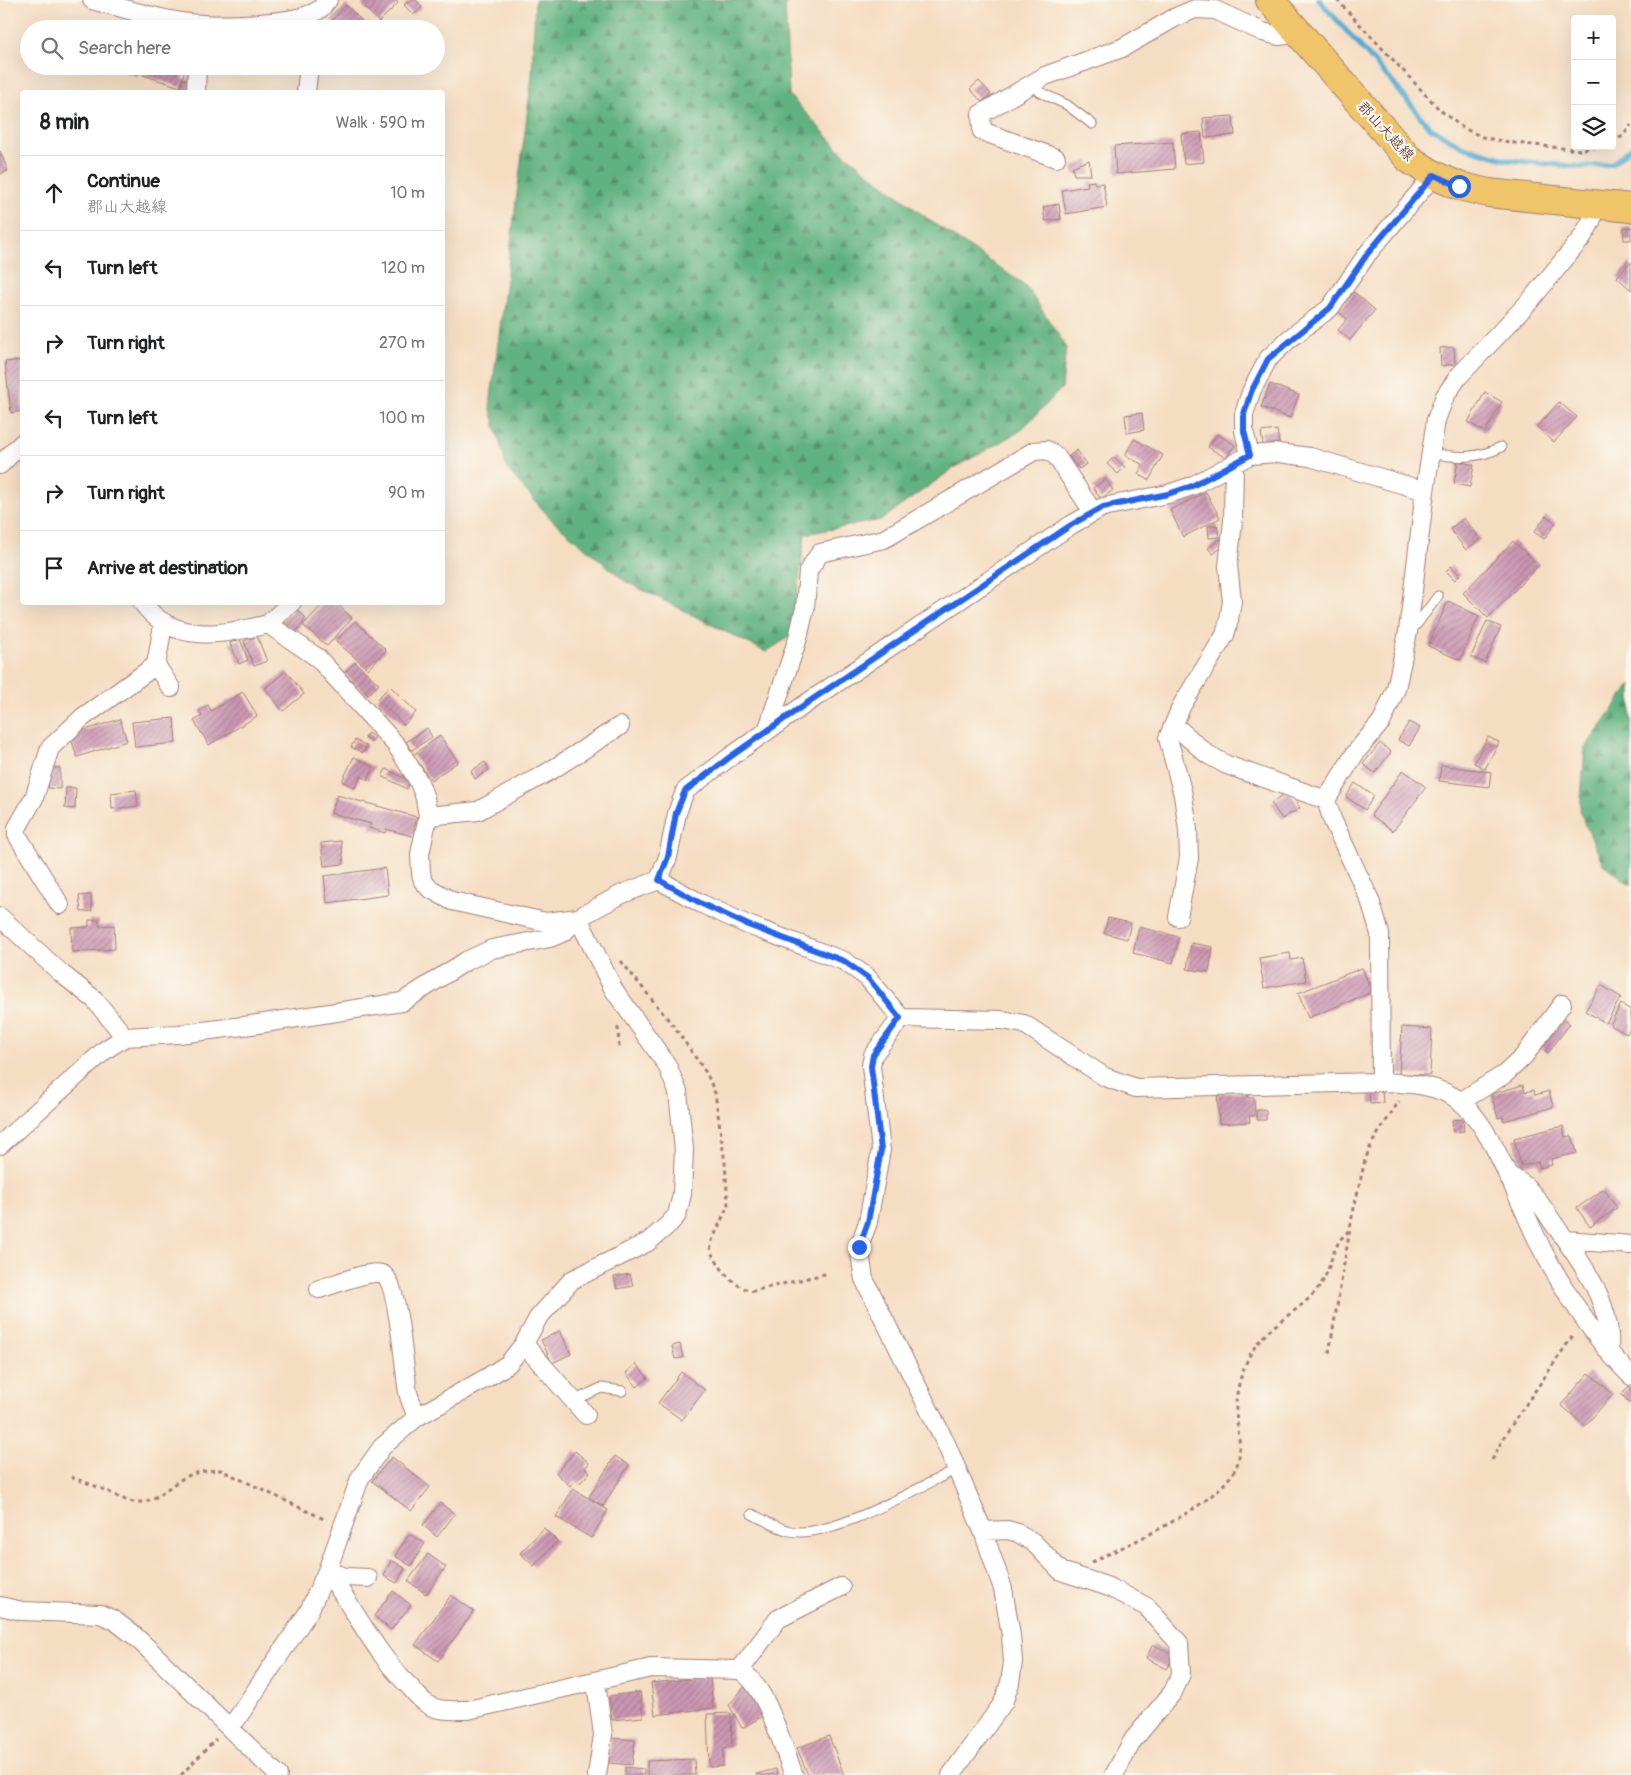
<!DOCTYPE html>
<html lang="en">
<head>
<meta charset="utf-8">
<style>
  :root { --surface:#fff; --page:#f2f2f2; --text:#202124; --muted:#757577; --line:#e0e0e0 }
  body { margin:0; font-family:Pangolin,"Klee One",sans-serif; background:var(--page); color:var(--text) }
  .controls { position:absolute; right:15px; top:15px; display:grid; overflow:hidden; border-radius:5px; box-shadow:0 5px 20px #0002 }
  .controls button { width:45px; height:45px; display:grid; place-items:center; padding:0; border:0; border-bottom:1px solid var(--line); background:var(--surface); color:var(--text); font:25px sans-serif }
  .stop { position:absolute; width:15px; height:15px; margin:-11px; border:4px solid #2563eb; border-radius:50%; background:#fff }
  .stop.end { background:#2563eb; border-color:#fff; box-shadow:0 1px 5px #0008 }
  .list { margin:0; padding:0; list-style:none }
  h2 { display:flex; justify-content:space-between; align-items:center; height:65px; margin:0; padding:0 20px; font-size:21px }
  h2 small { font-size:16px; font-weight:400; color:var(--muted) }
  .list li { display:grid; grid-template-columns:32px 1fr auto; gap:15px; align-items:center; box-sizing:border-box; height:75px; padding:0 20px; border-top:1px solid var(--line) }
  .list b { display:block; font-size:19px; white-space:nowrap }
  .list p { margin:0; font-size:16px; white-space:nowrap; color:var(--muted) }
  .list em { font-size:16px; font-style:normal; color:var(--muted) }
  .icon { flex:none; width:28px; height:28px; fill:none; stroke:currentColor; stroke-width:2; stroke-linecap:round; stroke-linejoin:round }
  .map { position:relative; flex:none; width:1631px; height:1775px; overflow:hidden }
  .search { position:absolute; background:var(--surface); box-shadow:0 5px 20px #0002; left:20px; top:20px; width:425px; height:55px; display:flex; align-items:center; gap:12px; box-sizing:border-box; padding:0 18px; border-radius:28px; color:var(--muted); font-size:19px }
  .panel { position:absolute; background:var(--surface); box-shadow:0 5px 20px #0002; left:20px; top:90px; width:425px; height:515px; border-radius:5px }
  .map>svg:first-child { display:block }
</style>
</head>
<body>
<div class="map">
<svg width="1631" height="1775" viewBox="0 0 1631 1775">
  <defs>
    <pattern id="forest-firs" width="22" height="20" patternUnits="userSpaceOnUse" patternTransform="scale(1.25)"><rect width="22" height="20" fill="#60b280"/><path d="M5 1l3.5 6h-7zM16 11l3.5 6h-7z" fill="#519069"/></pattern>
    <pattern id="building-hatch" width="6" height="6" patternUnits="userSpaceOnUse" patternTransform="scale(1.25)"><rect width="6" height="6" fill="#cb97b3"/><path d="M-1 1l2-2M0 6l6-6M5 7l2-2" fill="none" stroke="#a77b92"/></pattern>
  </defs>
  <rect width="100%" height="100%" fill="#fbf7ec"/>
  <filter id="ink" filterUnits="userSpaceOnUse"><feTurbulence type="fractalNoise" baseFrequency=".02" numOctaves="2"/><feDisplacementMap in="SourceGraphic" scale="10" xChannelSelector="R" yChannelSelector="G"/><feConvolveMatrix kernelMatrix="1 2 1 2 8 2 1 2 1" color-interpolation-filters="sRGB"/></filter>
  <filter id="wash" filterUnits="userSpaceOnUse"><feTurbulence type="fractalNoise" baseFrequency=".0096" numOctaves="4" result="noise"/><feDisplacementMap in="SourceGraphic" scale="20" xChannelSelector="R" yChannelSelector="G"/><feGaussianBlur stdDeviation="1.12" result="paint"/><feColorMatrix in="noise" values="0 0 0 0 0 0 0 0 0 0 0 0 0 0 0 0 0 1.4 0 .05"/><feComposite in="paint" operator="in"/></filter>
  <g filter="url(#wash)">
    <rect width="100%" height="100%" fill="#f5ddc2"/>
    <path fill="url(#forest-firs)" stroke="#556856" d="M535 0H785L789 95 843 153 932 222 1025 285 1066 346 1062 388 1020 431 954 468 881 520 805 534 792 635 766 652 625 581 552 520 507 469 490 406 532 76Z
      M1631 684V885L1603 864 1580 812 1585 748Z"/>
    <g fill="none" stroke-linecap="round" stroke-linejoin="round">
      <path stroke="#54acd1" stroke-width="5.5" d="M1319 0 1392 82 1429 127 1463 147 1508 160 1581 167 1612 164 1631 148"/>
    </g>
    <g id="blocks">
      <path fill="url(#building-hatch)" d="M367 0H396L398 3 379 22 362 5Z
        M411 0H416L422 7 413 15 404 5Z
        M346 5 367 26 364 29H339L331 21Z
        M130 66H141L137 76 128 72Z
        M146 66H186L180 87 143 75Z
        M182 79 191 80 190 90H182Z
        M979 81 991 94 982 102 970 89Z
        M1233 116 1235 135 1205 138 1203 118Z
        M1201 132 1204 162 1184 164 1181 134Z
        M1173 142 1175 169 1116 174 1114 146Z
        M0 151 8 171 0 174Z
        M1089 160 1091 175H1074L1072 167Z
        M1094 181 1095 184 1103 183 1107 207 1066 214 1062 190 1088 186 1087 182Z
        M1059 204 1061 219 1045 221 1043 207Z
        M1631 227V240H1624L1623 228Z
        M1631 262V290L1617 277Z
        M1354 292 1375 310 1350 340 1338 330 1347 319 1338 311Z
        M1454 347 1455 364 1441 366 1440 348Z
        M22 360V411L11 413 5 362Z
        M1270 384 1299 395 1290 418 1261 407Z
        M1485 392 1502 402 1485 432 1468 422Z
        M1559 402 1577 417 1554 442 1537 427Z
        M1142 413 1144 430 1127 433 1125 415Z
        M1277 430 1279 443 1263 445 1261 432Z
        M1217 434 1235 445 1226 458 1208 447Z
        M1134 439 1163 455 1149 480 1138 474 1143 465 1125 455Z
        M1077 450 1087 464 1079 469 1069 456Z
        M1114 457 1125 467 1118 474 1107 464Z
        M1458 461 1474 465 1470 487 1454 484Z
        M1105 479 1113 490 1101 499 1093 488Z
        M1206 492 1220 518 1183 537 1170 510Z
        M1546 516 1556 523 1544 539 1534 532Z
        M1464 518 1480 539 1466 550 1450 529Z
        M1217 525 1219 537 1209 538 1208 526Z
        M1220 539 1225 545 1213 554 1208 548Z
        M1513 541 1539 565 1488 618 1463 593Z
        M1451 566 1460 575 1455 580 1446 571Z
        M1448 601 1479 616 1460 660 1428 646Z
        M325 602H335L352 618 327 646 303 625Z
        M295 608 306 618 296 632 280 621Z
        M355 621 386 650 368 669 336 641Z
        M1487 621 1501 627 1485 663 1471 657Z
        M257 636 267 661 254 666 244 641Z
        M240 639 248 660 239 664 230 643Z
        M355 662 379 684 368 695 344 673Z
        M286 671 304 694 283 711 265 688Z
        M390 686 416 712 404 725 377 699Z
        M243 692 257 716 209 745 194 721 202 716 199 711 208 705 211 711Z
        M174 718 176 743 135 747 132 722Z
        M120 719 127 741 77 757 70 735Z
        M1409 722 1420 728 1409 746 1398 740Z
        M427 728 432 737 412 750 406 742Z
        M368 733 375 738 371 742 365 737Z
        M440 736 458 762 431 780 413 755Z
        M1488 737 1499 742 1485 769 1474 763Z
        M355 740 367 746 363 753 351 747Z
        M1380 743 1391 752 1375 773 1363 764Z
        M354 757 374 767 368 780 361 776 355 788 342 781Z
        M485 762 489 770 475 779 471 771Z
        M1441 765 1491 772 1489 787 1439 781Z
        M49 768H60V789L48 788Z
        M386 769 410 781 407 789 382 776Z
        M1403 770 1426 787 1393 831 1371 815Z
        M1355 783 1374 796 1365 810 1346 797Z
        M66 788H76L75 809 65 808Z
        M136 790 138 806 112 809 111 793Z
        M1289 791 1300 808 1282 819 1271 803Z
        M337 795 417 817 412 836 386 829 385 833 369 828 371 824 331 813Z
        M341 841 344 864 324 866 321 843Z
        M385 868 388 895 327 903 324 876Z
        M91 895 92 911 81 912 79 896Z
        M1108 918 1131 923 1127 939 1104 933Z
        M89 920H99V926L114 925 115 949 72 952 71 928 89 927Z
        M1139 927 1179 937 1173 963 1133 953Z
        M1191 943 1213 947 1209 972 1187 969Z
        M1290 953 1291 960 1302 958 1306 981 1264 988 1259 958Z
        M1362 968 1372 992 1308 1018 1298 993Z
        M1601 985 1621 997 1606 1023 1585 1011Z
        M1621 1004 1631 1010V1026L1627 1034 1610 1025Z
        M1558 1015 1570 1024 1548 1053 1536 1044Z
        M1402 1027 1432 1029 1430 1075 1399 1074Z
        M1523 1085 1525 1092 1534 1090 1535 1095 1549 1091 1553 1107 1504 1121 1503 1117 1498 1118 1491 1094Z
        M1382 1091 1383 1103 1370 1104 1369 1092Z
        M1248 1092V1098H1254L1255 1116H1249L1250 1122 1219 1124 1217 1093Z
        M1256 1110H1266V1120H1257Z
        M1463 1119 1464 1131 1453 1132 1452 1120Z
        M1563 1126 1565 1137 1572 1136 1577 1153 1551 1159 1552 1165 1540 1168 1538 1162 1521 1166 1514 1138Z
        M1604 1189 1617 1208 1590 1227 1577 1208Z
        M630 1274 633 1286 617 1289 614 1277Z
        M560 1331 571 1354 552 1363 541 1340Z
        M680 1344 683 1358 675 1359 672 1346Z
        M636 1364 648 1378 637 1387 626 1373Z
        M681 1372 705 1390 682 1420 658 1403Z
        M1589 1373 1613 1394 1585 1426 1561 1405Z
        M1629 1386 1631 1388V1404L1621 1394Z
        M575 1451 589 1463 585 1468 590 1472 580 1483 575 1480 570 1486 556 1473Z
        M615 1456 629 1465 603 1506 589 1497Z
        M392 1457 430 1487 411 1511 372 1481Z
        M573 1489 608 1510 591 1538 556 1517Z
        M440 1503 455 1514 437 1537 423 1525Z
        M544 1528 557 1541 534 1566 520 1553Z
        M409 1534 425 1543 411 1566 395 1556Z
        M428 1554 446 1567 426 1594 408 1581Z
        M391 1560 405 1568 397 1583 384 1576Z
        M393 1591 411 1605 391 1630 374 1616Z
        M451 1595 474 1611 438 1661 415 1645Z
        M1153 1644 1174 1656 1167 1669 1146 1658Z
        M710 1677 713 1708 655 1715 651 1683Z
        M746 1685 763 1716 742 1728 729 1705Z
        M640 1692 643 1717 612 1720 609 1696Z
        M731 1713 732 1747 723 1748V1766L709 1767 707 1714Z
        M829 1736 844 1775H808L797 1748Z
        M611 1738 635 1740 632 1765 609 1763Z
        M694 1759 695 1775H647V1761Z
        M625 1767 644 1769V1775H625Z
        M776 1769 778 1775H756V1774Z"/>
    </g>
  </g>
  <g filter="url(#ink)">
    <use href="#blocks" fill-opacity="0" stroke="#a07e76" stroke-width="1"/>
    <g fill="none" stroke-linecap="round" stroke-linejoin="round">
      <g stroke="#a07e76" stroke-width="11">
        <path id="service" d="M1032 83 1040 92 1067 105 1092 124
          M1431 453C1456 458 1478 459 1501 447
          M1410 631 1417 624 1438 596
          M573 1401 601 1388 622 1391
          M752 1514C764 1520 777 1528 790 1531 830 1540 919 1487 957 1469"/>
      </g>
      <g stroke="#a07e76" stroke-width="20">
        <path id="minor" d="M92 0C123 8 156 19 189 23 215 26 300 25 320 9 323 6 325 3 328 0
          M196 92 197 66
          M306 92 309 66
          M1056 158 982 131 981 114 1045 76 1122 48 1176 17 1195 9 1215 10 1263 32 1279 36 1299 33
          M1250 455 1244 431V414L1251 392 1268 359 1289 339 1330 308 1368 253 1434 175
          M0 465 22 443
          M142 602C172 645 224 635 268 624L318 658 397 746 419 782 425 798 428 816 420 854 421 873 423 881 429 888 452 901 514 915 546 922 578 918
          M268 624 292 602
          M156 665 171 688
          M1174 725 1207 754 1227 765 1326 800
          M767 731 798 638 805 608 808 571 820 553 884 539 1034 451 1047 450 1056 456 1093 512
          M428 816 478 811 550 771 620 726
          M659 880 668 857 677 813 685 791 730 757 807 703 1071 525 1103 507 1168 494 1192 486 1250 455 1278 453 1310 457 1425 491
          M60 905 17 835V828L34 798 50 748 83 717 156 665 163 625
          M0 917 62 974 94 999 125 1037
          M1178 917 1189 858 1188 830 1183 795 1168 738 1182 705 1225 635 1229 620 1232 601 1228 566 1233 521 1234 464
          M901 1018 873 1055 871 1066 881 1150 868 1222 859 1247 864 1279 947 1446 983 1531 1003 1589 1011 1635 1013 1662 1010 1683 1003 1703 951 1775
          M1381 1082 1380 934 1370 900 1332 819 1326 800 1356 752 1382 721 1396 689 1408 632 1425 491 1436 420 1445 396 1458 377 1529 302 1581 239 1591 222 1596 204
          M1460 1102 1505 1074 1524 1056 1562 1004
          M0 1145 105 1050 125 1037 179 1034 251 1025 402 1002 466 961 492 949 550 938 564 932 578 918 622 894 659 880 702 904 748 925 844 961 867 977 901 1018 1002 1020 1024 1024 1105 1077 1136 1088 1381 1082C1407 1083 1439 1084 1461 1102 1496 1131 1522 1213 1545 1255 1567 1295 1598 1343 1631 1376
          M1507 1174C1514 1179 1524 1183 1529 1190 1539 1200 1546 1213 1554 1224 1580 1260 1613 1303 1609 1350
          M1566 1240 1631 1245
          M319 1289C331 1286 370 1269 382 1274 399 1281 404 1372 408 1392 410 1401 414 1409 417 1417
          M524 1344 586 1415
          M983 1531 1008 1530 1018 1533 1033 1542 1061 1571 1109 1587 1147 1607 1179 1643 1181 1674 1173 1692 1133 1740 1114 1775
          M327 1571C355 1610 375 1653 410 1687 415 1693 421 1700 427 1704 438 1712 455 1710 468 1710L651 1668 740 1670C767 1686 782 1746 794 1775
          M327 1571 346 1577 368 1578
          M0 1606 22 1611 100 1614 114 1620 136 1637 278 1775
          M740 1670 778 1619 841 1587
          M596 1682 603 1735 597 1775
          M229 1727 236 1720 309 1611 327 1571 360 1478 382 1447 417 1417 488 1377 508 1364 524 1344 538 1318 572 1280 648 1242 669 1224 677 1215 682 1194 684 1150 678 1092 667 1065 614 990 578 918"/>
      </g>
      <g stroke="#a07e76" stroke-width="30">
        <path id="primary" d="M1270 0 1409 159 1434 175 1459 186 1489 193 1631 208"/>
      </g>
      <path stroke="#a07e76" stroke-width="3" stroke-dasharray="4 4" stroke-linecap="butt" d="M1337 0 1440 110 1463 128 1485 138 1515 143 1580 150 1603 146
        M1612 142 1623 136 1631 125
        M621 961 675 1028 707 1074 715 1093 725 1163 728 1205 712 1241 710 1251C722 1269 730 1286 753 1291L829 1273
        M618 1027 619 1049
        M1329 1353 1352 1217 1365 1160 1372 1143 1399 1101
        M1492 1460 1505 1435 1574 1334
        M71 1477C81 1481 91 1484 100 1488 113 1493 125 1503 140 1502 155 1502 168 1487 180 1480 193 1472 207 1470 221 1470L326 1520
        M1092 1562C1128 1544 1234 1500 1239 1457 1241 1441 1237 1427 1236 1411 1235 1392 1242 1370 1251 1353 1268 1324 1296 1314 1316 1291 1333 1272 1329 1245 1350 1230
        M181 1775 216 1739"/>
      <use href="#service" stroke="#fff" stroke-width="9"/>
      <use href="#minor" stroke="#fff" stroke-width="18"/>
      <use href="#primary" stroke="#f0c469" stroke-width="28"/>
    </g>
  </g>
  <g fill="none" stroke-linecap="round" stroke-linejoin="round" filter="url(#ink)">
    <path stroke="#2563eb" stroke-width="6" d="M859 1247 868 1222 881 1150 871 1066 873 1055 900 1018 868 978 844 961 748 925 702 904 659 880 668 857 676 813 685 791 730 757 807 703 1071 525 1103 507 1168 494 1192 486 1250 455 1244 431V414L1251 392 1268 359 1330 308 1368 253 1434 175 1459 186"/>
  </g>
  <g text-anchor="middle" stroke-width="4.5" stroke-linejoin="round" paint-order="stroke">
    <g font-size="15" fill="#4a1f2b" stroke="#fbf7ec">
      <text transform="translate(1386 131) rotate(47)" y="5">郡山大越線</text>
    </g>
  </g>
</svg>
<div class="controls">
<button>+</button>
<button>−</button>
<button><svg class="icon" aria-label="layers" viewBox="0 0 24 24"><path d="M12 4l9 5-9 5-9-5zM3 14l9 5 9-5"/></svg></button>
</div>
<div class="stop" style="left:1459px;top:186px"></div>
<div class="stop end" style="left:859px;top:1247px"></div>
<div class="search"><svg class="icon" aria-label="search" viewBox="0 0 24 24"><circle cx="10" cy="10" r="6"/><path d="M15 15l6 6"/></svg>Search here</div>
<section class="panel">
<h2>8 min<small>Walk · 590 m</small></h2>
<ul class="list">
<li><svg class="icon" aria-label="ahead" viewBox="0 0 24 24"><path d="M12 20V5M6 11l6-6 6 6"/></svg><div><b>Continue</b><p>郡山大越線</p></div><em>10 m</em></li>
<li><svg class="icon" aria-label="left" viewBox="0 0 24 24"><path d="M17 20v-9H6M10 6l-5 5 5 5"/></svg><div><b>Turn left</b></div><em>120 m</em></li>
<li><svg class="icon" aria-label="right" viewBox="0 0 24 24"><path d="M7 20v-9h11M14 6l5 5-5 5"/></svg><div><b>Turn right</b></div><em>270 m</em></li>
<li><svg class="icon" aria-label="left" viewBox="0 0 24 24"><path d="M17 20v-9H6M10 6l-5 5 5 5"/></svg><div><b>Turn left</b></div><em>100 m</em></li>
<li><svg class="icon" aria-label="right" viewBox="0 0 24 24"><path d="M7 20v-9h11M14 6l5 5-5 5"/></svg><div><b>Turn right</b></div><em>90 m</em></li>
<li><svg class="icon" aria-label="arrive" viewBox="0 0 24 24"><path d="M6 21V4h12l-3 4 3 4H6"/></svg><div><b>Arrive at destination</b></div></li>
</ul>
</section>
</div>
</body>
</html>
